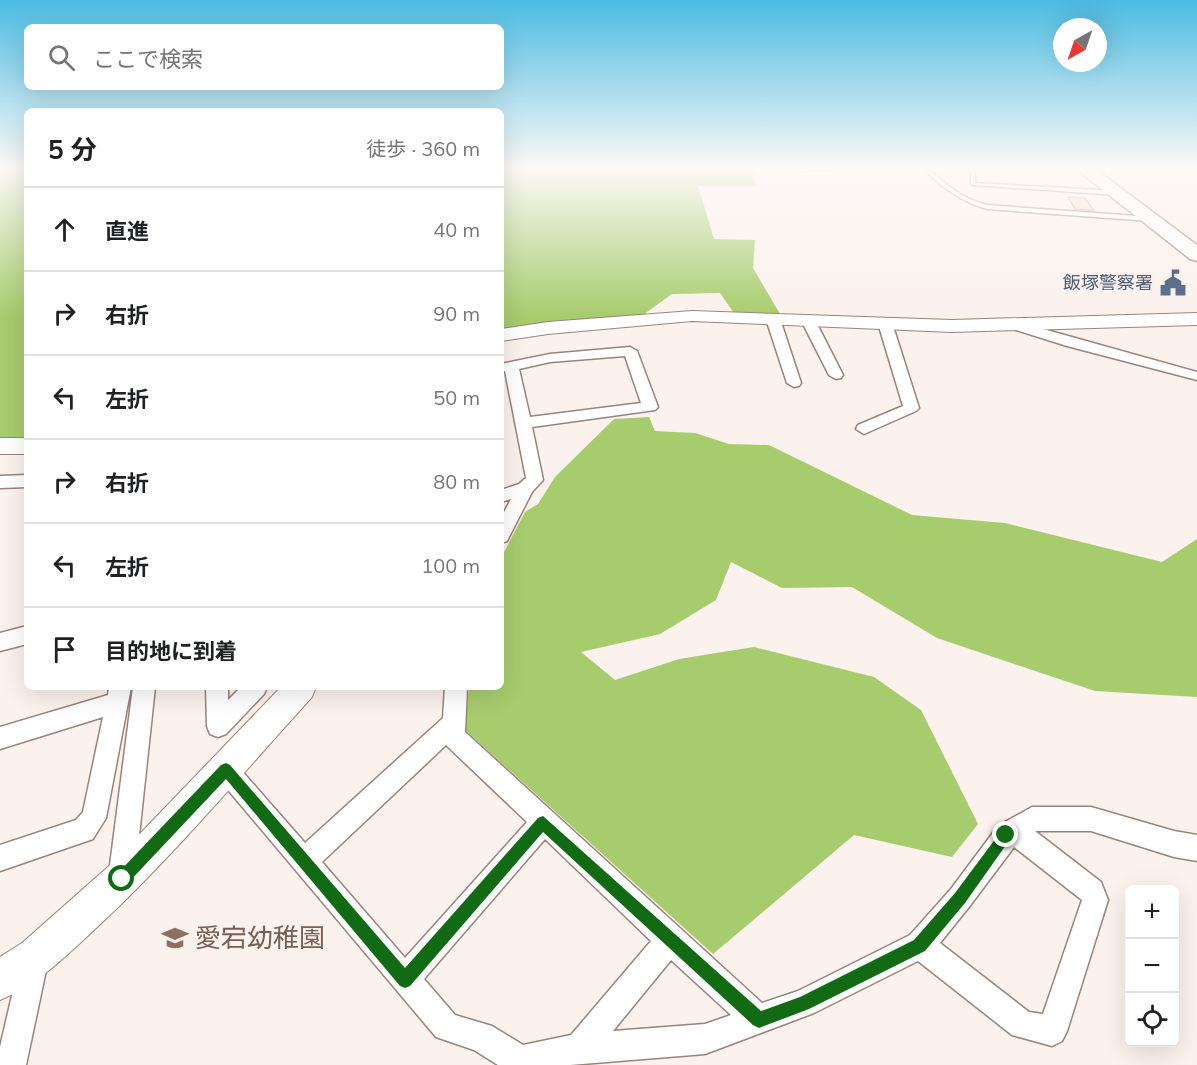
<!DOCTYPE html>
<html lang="ja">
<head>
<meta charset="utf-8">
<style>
  :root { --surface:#fff; --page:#f6f6f6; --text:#202124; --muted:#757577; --line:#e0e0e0 }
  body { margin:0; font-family:Mulish,"Noto Sans JP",sans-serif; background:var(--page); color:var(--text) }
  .controls { position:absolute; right:18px; bottom:18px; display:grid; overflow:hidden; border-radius:9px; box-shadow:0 6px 24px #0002 }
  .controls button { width:54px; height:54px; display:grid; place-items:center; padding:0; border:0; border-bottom:2px solid var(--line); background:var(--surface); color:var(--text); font:30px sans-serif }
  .compass { position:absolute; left:1053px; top:18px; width:54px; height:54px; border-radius:50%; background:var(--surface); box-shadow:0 6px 24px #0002; rotate:220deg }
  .stop { position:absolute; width:18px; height:18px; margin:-14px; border:4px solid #126b14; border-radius:50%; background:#fff }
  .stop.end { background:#126b14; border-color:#fff; box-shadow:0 2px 6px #0008 }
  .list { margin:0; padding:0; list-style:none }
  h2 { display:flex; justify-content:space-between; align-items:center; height:78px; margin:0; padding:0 24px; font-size:26px }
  h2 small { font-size:20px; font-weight:400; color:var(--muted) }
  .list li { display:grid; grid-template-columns:39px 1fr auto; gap:18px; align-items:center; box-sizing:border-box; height:84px; padding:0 24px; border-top:2px solid var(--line) }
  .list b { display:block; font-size:22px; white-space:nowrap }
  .list em { font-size:20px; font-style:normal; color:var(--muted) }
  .icon { flex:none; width:33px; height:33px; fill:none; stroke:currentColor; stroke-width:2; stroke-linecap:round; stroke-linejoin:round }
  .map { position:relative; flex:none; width:1197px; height:1065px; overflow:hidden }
  .search { position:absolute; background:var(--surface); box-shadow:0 6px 24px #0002; left:24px; top:24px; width:480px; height:66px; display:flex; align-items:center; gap:15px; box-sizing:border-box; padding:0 21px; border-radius:9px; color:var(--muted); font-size:22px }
  .panel { position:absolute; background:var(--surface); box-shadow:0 6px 24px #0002; left:24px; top:108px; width:480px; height:582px; border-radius:9px }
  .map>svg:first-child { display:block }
</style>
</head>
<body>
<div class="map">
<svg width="1197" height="1065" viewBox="0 0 1197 1065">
  <rect width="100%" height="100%" fill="#fbf1ed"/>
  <path fill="#a6cc6d" d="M0 168H27V441L0 438Z
    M501 168H752L756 186H698L714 239 755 240 753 268 780 314 734 313 720 293 672 294 640 317 501 332Z
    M649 417 655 431 695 433 729 444 769 445 912 515 1005 523 1162 562 1197 539V697L1095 691 937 638 852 587 782 588 731 562 716 600 660 634 581 652 615 680 679 659 754 647 874 677 921 710 978 824 952 857 854 835 713 954 465 730 469 687H501V558L525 512 538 504 555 477 614 419Z"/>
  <path fill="#fbd6bf" stroke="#bea99c" stroke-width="1.5" d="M1068 197 1085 198 1094 211 1075 209Z"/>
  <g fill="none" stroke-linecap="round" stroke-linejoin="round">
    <g stroke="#9a837a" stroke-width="3">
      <path id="lane" d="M810 168H868L800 171 798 170Z
        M923 168H928C946 185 963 199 987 205L1150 217 1153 219 1150 221 987 209C961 202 941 187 923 168Z
        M971 168H975V183L1117 191 1120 193 1117 195 973 185 971 184Z"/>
    </g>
    <g stroke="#9a837a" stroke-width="3">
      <path id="street" d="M773 315 780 319 801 383 799 386 794 387 787 383 766 319Z
        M808 316 815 320 843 375 841 378 836 379 829 375 801 320Z
        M885 319 892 323 919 408 916 411 864 434 856 429 858 425 903 406 878 323Z
        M1018 322 1197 372V380L1067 346 1013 329 1011 326Z
        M630 347 637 351 658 407 655 410 532 427 543 480 532 492 507 541 501 543V518L511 499 501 502V490L519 484 526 478 505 371 501 372V364L550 354ZM625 356 641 403 530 417 519 369 550 362Z
        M27 475V487L0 488V476Z
        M27 626V644L0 651V633Z
        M109 687H131L106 818 93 839 0 871V845L76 820 83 812 103 717 0 749V727L108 695Z
        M133 687H155L135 873 131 882 122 886 113 882 109 873Z
        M206 687H228V700L241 687H267L264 694 226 734 218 737 210 734 207 726Z
        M445 687H467L465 732 762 1003 798 991 910 935 951 889 998 826 1032 807H1091L1174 831 1197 835V861L1174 857 1091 831H1035L1101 882 1108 900 1067 1031 1062 1041 1052 1046 1012 1035 918 961 814 1013 705 1054 570 1065H498L474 1050 436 1037 218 778 214 770 218 762 226 758 234 762 305 843 443 718ZM446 745 527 822 405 958 322 862ZM545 839 651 941 571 1035 523 1045 492 1026 455 1015 424 979ZM1014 847 1082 900 1043 1014 1029 1012 940 943 969 907ZM671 960 731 1015 705 1024 613 1031Z
        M34 947 44 951 48 961 26 1065H0V1047L20 961 24 951Z"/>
    </g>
    <g stroke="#9a837a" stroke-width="2">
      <path id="secondary" d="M692 311 952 320 1197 313V325L952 332 692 321 548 334 501 341V329L548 322Z
        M0 438H27V454H0Z
        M281 687H316L312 697C241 775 172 858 94 930 65 957 37 985 0 1000V957L22 943 109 866Z"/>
    </g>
    <g stroke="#9a837a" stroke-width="3">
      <path id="highway" d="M1075 168H1094L1197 245V261L1190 259Z"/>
    </g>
    <use href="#lane" fill="#fff" fill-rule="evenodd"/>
    <use href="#street" fill="#fff" fill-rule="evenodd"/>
    <use href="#secondary" fill="#fff" fill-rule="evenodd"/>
    <use href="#highway" fill="#fff" fill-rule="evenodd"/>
  </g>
  <linearGradient id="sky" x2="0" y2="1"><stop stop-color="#4bbbe2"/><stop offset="0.53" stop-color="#fdf9f7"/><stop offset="1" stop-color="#fdf9f7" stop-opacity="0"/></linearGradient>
  <rect width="1197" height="317" fill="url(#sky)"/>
  <path fill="#126b14" d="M226 763 230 765 405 968 538 818 543 816 761 1011 800 997 914 940 955 893 1002 830 1006 828 1011 830 1013 835 965 903 925 951 809 1009 759 1028 753 1025 543 832 410 986 405 988 400 986 226 779 127 884 122 886 117 884 115 879 117 874 221 765Z"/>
  <defs>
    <g id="civic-bare" transform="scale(2.07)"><path d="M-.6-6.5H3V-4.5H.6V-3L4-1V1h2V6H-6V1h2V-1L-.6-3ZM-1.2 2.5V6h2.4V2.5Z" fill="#5c6f8a" stroke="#fbf1ed" stroke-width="2.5" paint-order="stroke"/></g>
    <g id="school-bare" transform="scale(2.07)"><path d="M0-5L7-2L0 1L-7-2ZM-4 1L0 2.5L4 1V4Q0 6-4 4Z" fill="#8d6e63" stroke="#fbf1ed" stroke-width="2.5" paint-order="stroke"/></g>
  </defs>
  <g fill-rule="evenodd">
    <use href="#civic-bare" x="1173" y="283"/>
    <use href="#school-bare" x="175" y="938"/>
  </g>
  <g text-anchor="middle" stroke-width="4.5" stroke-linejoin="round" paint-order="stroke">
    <g font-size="18" fill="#4e5e75" stroke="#fbf1ed" text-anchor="end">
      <text x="1153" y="289">飯塚警察署</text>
    </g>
    <g font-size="26" fill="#785e54" stroke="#fbf1ed" text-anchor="start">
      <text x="195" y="947">愛宕幼稚園</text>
    </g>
  </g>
</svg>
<div class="controls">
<button>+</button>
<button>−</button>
<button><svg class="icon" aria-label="locate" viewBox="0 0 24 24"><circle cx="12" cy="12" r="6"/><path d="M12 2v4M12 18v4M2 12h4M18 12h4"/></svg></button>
</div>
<svg class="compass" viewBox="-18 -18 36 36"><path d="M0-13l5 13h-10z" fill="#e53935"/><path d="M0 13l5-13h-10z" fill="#757577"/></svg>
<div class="stop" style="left:122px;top:879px"></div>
<div class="stop end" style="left:1006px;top:835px"></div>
<div class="search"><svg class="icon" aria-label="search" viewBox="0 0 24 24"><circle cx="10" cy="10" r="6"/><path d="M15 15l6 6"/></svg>ここで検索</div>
<section class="panel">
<h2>5 分<small>徒歩 · 360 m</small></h2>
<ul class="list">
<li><svg class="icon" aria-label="ahead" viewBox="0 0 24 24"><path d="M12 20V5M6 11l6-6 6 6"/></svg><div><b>直進</b></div><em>40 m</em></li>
<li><svg class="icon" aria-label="right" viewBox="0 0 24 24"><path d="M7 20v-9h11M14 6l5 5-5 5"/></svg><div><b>右折</b></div><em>90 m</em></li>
<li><svg class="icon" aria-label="left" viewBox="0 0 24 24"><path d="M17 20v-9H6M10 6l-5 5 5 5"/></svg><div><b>左折</b></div><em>50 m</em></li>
<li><svg class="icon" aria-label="right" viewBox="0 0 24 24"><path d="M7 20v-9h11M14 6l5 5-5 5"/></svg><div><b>右折</b></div><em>80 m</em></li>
<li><svg class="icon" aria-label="left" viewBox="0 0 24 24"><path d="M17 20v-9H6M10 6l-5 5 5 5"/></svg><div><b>左折</b></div><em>100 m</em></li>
<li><svg class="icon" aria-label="arrive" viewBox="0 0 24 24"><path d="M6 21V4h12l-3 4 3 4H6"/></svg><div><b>目的地に到着</b></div></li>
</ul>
</section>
</div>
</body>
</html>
